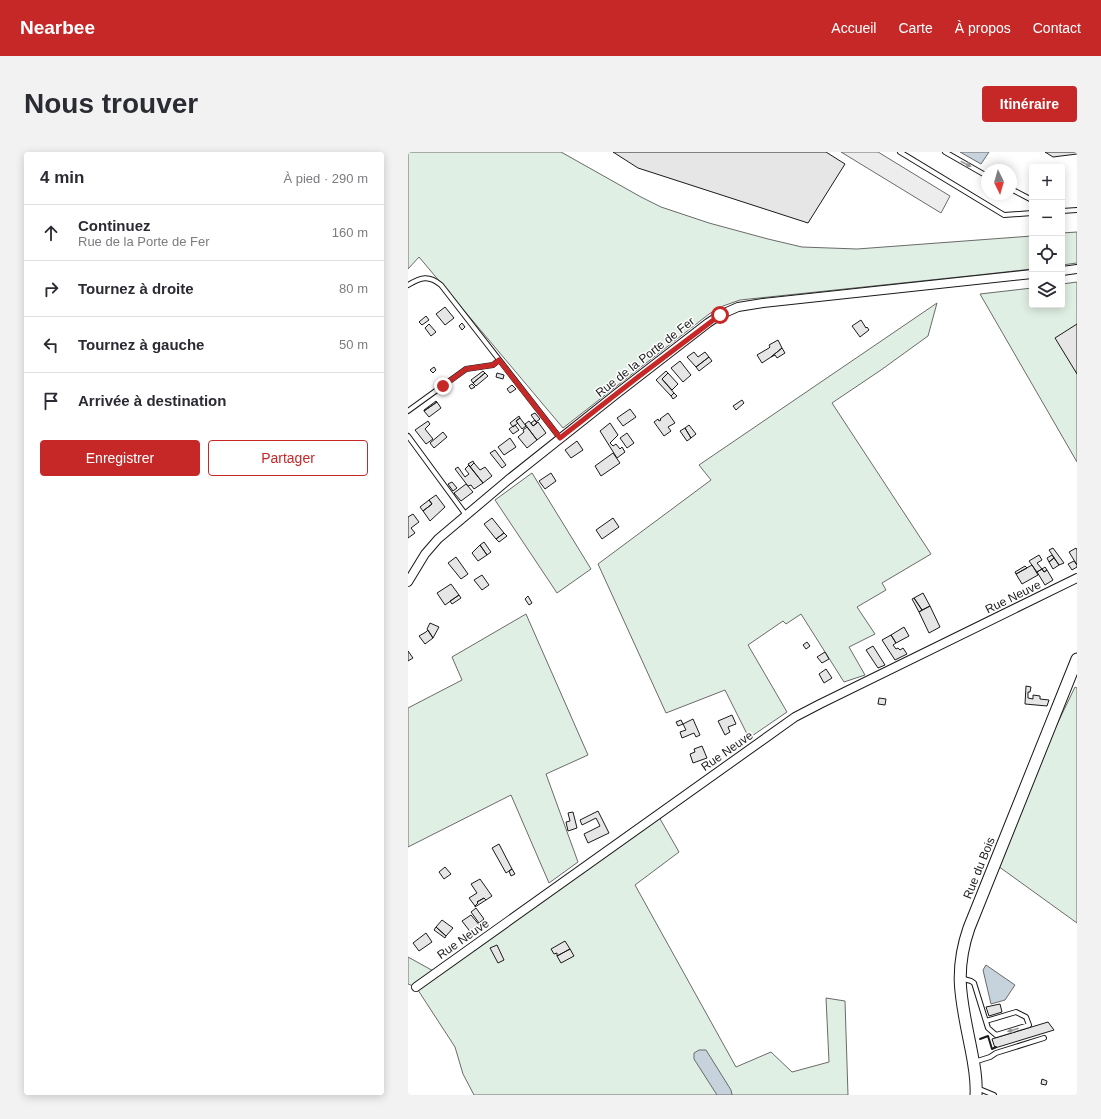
<!DOCTYPE html>
<html lang="fr">
<head>
<meta charset="utf-8">
<style>
  :root { --surface:#fff; --page:#f2f2f3; --text:#2b2b33; --muted:#7c7c81; --line:#e1e1e2; --accent:#c62828 }
  body { margin:0; font-family:Arial,sans-serif; background:var(--page); color:var(--text) }
  .controls { position:absolute; right:12px; top:12px; display:grid; overflow:hidden; border-radius:4px; box-shadow:0 2px 10px #0003 }
  .controls button { width:36px; height:36px; display:grid; place-items:center; padding:0; border:0; border-bottom:1px solid var(--line); background:var(--surface); color:var(--text); font:20px sans-serif }
  .compass { position:absolute; left:573px; top:12px; width:36px; height:36px; border-radius:50%; background:var(--surface); box-shadow:0 2px 10px #0003; rotate:175deg }
  .stop { position:absolute; width:12px; height:12px; margin:-9px; border:3px solid #c62828; border-radius:50%; background:#fff }
  .stop.end { background:#c62828; border-color:#fff; box-shadow:0 1px 4px #0008 }
  .list { margin:0; padding:0; list-style:none }
  h2 { display:flex; justify-content:space-between; align-items:center; height:52px; margin:0; padding:0 16px; font-size:17px }
  h2 small { font-size:13px; font-weight:400; color:var(--muted) }
  .list li { display:grid; grid-template-columns:26px 1fr auto; gap:12px; align-items:center; box-sizing:border-box; height:56px; padding:0 16px; border-top:1px solid var(--line) }
  .list b { display:block; font-size:15px; white-space:nowrap }
  .list p { margin:0; font-size:13px; white-space:nowrap; color:var(--muted) }
  .list em { font-size:13px; font-style:normal; color:var(--muted) }
  .actions { display:flex; gap:8px; padding:12px 16px }
  .actions a { flex:1; padding:9px 0; border:1px solid var(--accent); border-radius:4px; text-align:center; font-size:14px; color:var(--accent) }
  .actions .main { background:var(--accent); color:#fff }
  .icon { flex:none; width:22px; height:22px; fill:none; stroke:currentColor; stroke-width:2; stroke-linecap:round; stroke-linejoin:round }
  .map { position:relative; flex:none; width:669px; height:943px; overflow:hidden; border-radius:4px }
  header { display:flex; align-items:center; gap:24px; box-sizing:border-box; height:56px; padding:0 20px; background:var(--accent); color:#fff }
  header strong { font-size:19px }
  nav { display:flex; gap:22px; margin-inline-start:auto; font-size:14px }
  .intro { display:flex; align-items:center; justify-content:space-between; box-sizing:border-box; height:96px; padding:0 24px }
  h1 { margin:0; font-size:28px }
  .button { padding:10px 18px; border-radius:4px; background:var(--accent); color:#fff; font-size:14px; font-weight:700 }
  main { display:flex; gap:24px; padding:0 24px }
  aside { flex:1; background:var(--surface); border-radius:4px; box-shadow:0 2px 10px #0003 }
  .map>svg:first-child { display:block }
</style>
</head>
<body>
<header>
<strong>Nearbee</strong>
<nav><a>Accueil</a><a>Carte</a><a>À propos</a><a>Contact</a></nav>
</header>
<div class="intro"><h1>Nous trouver</h1><a class="button">Itinéraire</a></div>
<main>
<aside>
<h2>4 min<small>À pied · 290 m</small></h2>
<ul class="list">
<li><svg class="icon" aria-label="ahead" viewBox="0 0 24 24"><path d="M12 20V5M6 11l6-6 6 6"/></svg><div><b>Continuez</b><p>Rue de la Porte de Fer</p></div><em>160 m</em></li>
<li><svg class="icon" aria-label="right" viewBox="0 0 24 24"><path d="M7 20v-9h11M14 6l5 5-5 5"/></svg><div><b>Tournez à droite</b></div><em>80 m</em></li>
<li><svg class="icon" aria-label="left" viewBox="0 0 24 24"><path d="M17 20v-9H6M10 6l-5 5 5 5"/></svg><div><b>Tournez à gauche</b></div><em>50 m</em></li>
<li><svg class="icon" aria-label="arrive" viewBox="0 0 24 24"><path d="M6 21V4h12l-3 4 3 4H6"/></svg><div><b>Arrivée à destination</b></div></li>
</ul>
<div class="actions"><a class="main">Enregistrer</a><a>Partager</a></div>
</aside>
<div class="map">
<svg width="669" height="943" viewBox="0 0 669 943">
  <rect width="100%" height="100%" fill="#fff"/>
  <path fill="#e0efe3" stroke="#6a6a6a" d="M0 0H153L233 45 253 55 301 71 360 87 394 95 449 97 624 84V117L570 123 332 148 315 154 301 162 155 276 11 105 0 117Z
    M669 80V111L654 113V81Z
    M669 130V310L572 142 624 136V153H654V132Z
    M529 151 520 184 473 218 424 251 523 402 474 431 478 438 449 455 467 482 441 495 457 523 436 530 393 462 378 472 375 469 340 493 379 560 341 586 317 538 258 561 190 412 303 328 291 313Z
    M124 321 183 417 149 441 87 348Z
    M118 462 180 603 138 622 170 710 141 731 103 643 0 695V556L54 528 44 505Z
    M667 535 669 536V771L583 709Z
    M251 665 271 700 227 733 328 915 363 900 384 920 421 910 418 846 437 849 440 943H66L55 922 47 895 8 835 0 832V805L29 821Z"/>
  <path fill="#ededed" stroke="#6a6a6a" d="M433 0H470L542 44 533 61Z"/>
  <path fill="#c6d2dc" stroke="#6a6a6a" d="M552 0H581L573 12Z
    M578 813 607 833 597 848 583 852 575 818Z
    M291 898H298L323 938 324 943H309L286 907V901Z"/>
  <path fill="#e6e6e6" stroke="#1a1a1a" d="M205 0H418L437 12 400 71 230 16Z
    M637 0H669V2L645 5Z
    M37 155 46 166 37 173 28 162Z
    M18 164 21 168 14 173 11 170Z
    M453 168 458 176 459 175 461 178 452 185 444 174Z
    M54 171 57 175 54 178 51 174Z
    M21 172 28 180 23 184 17 176Z
    M669 172V222L647 186Z
    M370 188 374 196 363 205 354 211 349 203 361 196 362 195 361 193Z
    M374 196 377 201 369 206 367 203 363 205Z
    M286 200 290 205 297 200 301 205 288 215 279 205Z
    M301 205 304 209 291 219 288 215Z
    M272 209 283 223 275 230 263 216Z
    M26 215 28 218 25 221 22 218Z
    M75 219 77 221 65 231 63 228Z
    M258 219 260 221 254 227 266 241 263 244 248 228Z
    M77 221 80 224 68 234 65 231Z
    M89 221 96 223 95 227 88 225Z
    M260 221 270 232 264 238 254 227Z
    M64 232 67 235 63 237 61 234Z
    M104 233 108 237 102 241 99 237Z
    M266 241 269 244 265 247 263 244Z
    M334 248 336 251 328 258 325 254Z
    M28 249 29 250 16 259V258Z
    M29 250 33 256 21 265 16 259Z
    M222 257 228 265 215 274 209 266Z
    M127 261 132 267 128 270 123 263Z
    M260 261 267 271 260 275 263 279 256 284 246 270 250 267 251 269 253 268 252 267Z
    M111 264 112 266 108 269 110 271 105 275 102 271Z
    M112 266 118 274 114 277 108 269Z
    M127 268 129 271 125 274 123 271Z
    M20 269 22 272 17 277 25 287 18 292 7 278Z
    M121 269 125 274 130 270 138 281 129 288 117 272Z
    M202 271 210 283 202 291 205 294 208 292 212 297 214 295 217 300 209 306 192 279Z
    M107 273 111 278 105 282 101 277Z
    M281 273 288 282 283 286 277 276Z
    M119 275 129 288 119 296 110 285 116 280 115 278Z
    M277 276 283 286 279 289 272 279Z
    M35 280 39 285 26 296 22 291Z
    M219 281 226 291 219 296 212 286Z
    M102 286 108 295 96 303 90 295Z
    M169 289 175 298 163 306 157 298Z
    M87 298 98 313 94 316 82 301Z
    M205 301 212 311 193 324 187 314Z
    M65 309 66 311 62 315 60 312Z
    M66 311 72 318 77 315 84 324 75 331 62 315Z
    M61 313 75 331 66 337 63 333 60 334 47 317 50 315 57 325 61 322 57 317Z
    M143 321 148 329 137 337 131 329Z
    M44 330 49 336 45 339 40 332Z
    M58 332 65 340 53 349 46 341Z
    M28 343 37 355 22 369 15 359 24 352 21 348Z
    M21 348 24 352 15 359 12 355Z
    M5 362 11 370 3 376 7 381 0 386V365Z
    M84 366 96 381 88 387 76 372Z
    M205 366 211 375 194 387 188 378Z
    M96 381 99 384 91 390 88 387Z
    M76 390 83 400 79 403 72 393Z
    M72 393 79 403 70 409 64 401Z
    M645 396 656 411 651 413 641 398Z
    M668 396 669 398V413L661 400Z
    M631 403 634 408 629 411 634 417 629 420 621 409Z
    M644 403 646 406 641 410 639 406Z
    M48 405 60 422 53 427 40 411Z
    M646 406 651 413 645 417 641 410Z
    M666 409 669 413V415L664 418 660 412Z
    M624 413 630 423 614 432 608 422Z
    M617 414 619 416 608 422 607 420Z
    M637 415 639 418 636 420 634 417Z
    M634 417 636 420 639 418 645 428 637 433 629 420Z
    M74 423 81 433 74 438 66 428Z
    M43 432 51 443 37 453 29 441Z
    M515 441 522 454 514 458 506 446Z
    M51 443 53 446 44 452 42 449Z
    M120 444 124 451 121 453 117 447Z
    M506 446 514 458 511 460 504 447Z
    M522 454 532 475 521 481 511 460Z
    M22 471 31 475 25 486 19 477Z
    M496 475 501 484 488 491 483 483Z
    M20 478 25 486 17 492 11 484 18 480Z
    M483 483 488 491 485 493 488 497 490 496 492 498 495 496 499 502 487 508 474 488Z
    M399 490 402 494 398 497 395 493Z
    M465 494 477 513 470 516 458 498Z
    M0 499 5 506 0 509Z
    M417 500 421 507 414 511 409 505Z
    M418 517 424 526 416 531 411 522Z
    M618 534 623 535 622 540H620V546L625 547V543L632 544V547L641 548 639 554 617 552Z
    M471 546 478 547 477 553 470 552Z
    M324 563 328 572 320 575 322 580 317 583 310 569Z
    M285 567 292 583 288 585 286 581 274 586 272 580 278 578 275 572Z
    M273 568 275 572 270 574 268 570Z
    M294 594 299 606 285 611 282 602 287 600 286 597Z
    M190 659 201 681 180 691 176 682 192 674 188 666 174 673 172 668Z
    M165 660 169 676 160 679 158 670 162 669 160 661Z
    M91 692 104 717 98 721 84 696Z
    M37 715 43 722 36 727 31 720Z
    M104 717 107 722 103 724 101 719Z
    M72 727 84 744 78 748 76 746 69 750 70 751 67 754 61 746 69 741 63 732Z
    M76 746 78 748 67 755V754L70 751 69 750Z
    M68 756 76 767 71 771 63 760Z
    M63 763 73 775 64 782 54 769Z
    M34 768 45 776 38 784 28 775Z
    M28 775 38 784 37 786 26 778Z
    M18 781 24 790 11 799 5 791Z
    M157 789 162 797 149 804V801L146 802 143 797Z
    M89 793 96 808 90 811 82 796Z
    M162 797 166 804 153 811 149 804Z
    M592 852 594 860 581 864 578 855Z
    M640 870 646 878 587 896 584 887Z
    M634 927 639 929 638 933 633 932Z"/>
  <g fill="none" stroke-linecap="round" stroke-linejoin="round">
    <g stroke="#1a1a1a" stroke-width="6">
      <path id="lane" d="M492 0 596 63 624 61
        M537 0 579 24
        M603 37 624 48
        M654 59 669 58
        M0 133C13 125 21 123 33 133L152 286
        M0 259 58 217 85 213 91 208
        M0 284 58 363
        M552 826 563 829 566 831 580 876 588 883 621 873 618 865 608 860 578 869
        M566 910 582 905 588 901 636 886
        M569 936 586 943"/>
    </g>
    <g stroke="#1a1a1a" stroke-width="10">
      <path id="street" d="M654 119 669 117
        M0 430 17 402 30 387 100 328 207 243 300 171 312 163 330 155 355 151 624 122
        M8 835 387 565 412 552 669 426"/>
    </g>
    <g stroke="#1a1a1a" stroke-width="13">
      <path id="secondary" d="M568 943C569 927 566 912 563 897 554 851 545 822 561 776L669 507"/>
    </g>
    <use href="#lane" stroke="#fff" stroke-width="4"/>
    <use href="#street" stroke="#fff" stroke-width="8"/>
    <use href="#secondary" stroke="#fff" stroke-width="11"/>
    <path stroke="#1a1a1a" stroke-width="2" d="M572 887 580 884 584 897 588 895"/>
  </g>
  <defs><path id="oneway-solid" d="M-6-.8H1V-3.2L6.5 0L1 3.2V.8H-6Z"/></defs>
  <g fill="#989898">
    <use href="#oneway-solid" transform="translate(558 12) rotate(28)"/>
    <use href="#oneway-solid" transform="translate(605 878) rotate(164)"/>
  </g>
  <g fill="none" stroke-linecap="round" stroke-linejoin="round">
    <path stroke="#c62828" stroke-width="5" d="M35 234 58 217 85 213 91 208 152 286 230 225 312 163"/>
  </g>
  <g text-anchor="middle" stroke-width="3" stroke-linejoin="round" paint-order="stroke">
    <g font-size="12" fill="#1a1a1a" stroke="#fff">
      <text transform="translate(237 205) rotate(-38)" y="4">Rue de la Porte de Fer</text>
      <text transform="translate(605 445) rotate(-26)" y="4">Rue Neuve</text>
      <text transform="translate(319 599) rotate(-35)" y="4">Rue Neuve</text>
      <text transform="translate(571 716) rotate(-68)" y="4">Rue du Bois</text>
      <text transform="translate(55 787) rotate(-35)" y="4">Rue Neuve</text>
    </g>
  </g>
</svg>
<div class="controls">
<button>+</button>
<button>−</button>
<button><svg class="icon" aria-label="locate" viewBox="0 0 24 24"><circle cx="12" cy="12" r="6"/><path d="M12 2v4M12 18v4M2 12h4M18 12h4"/></svg></button>
<button><svg class="icon" aria-label="layers" viewBox="0 0 24 24"><path d="M12 4l9 5-9 5-9-5zM3 14l9 5 9-5"/></svg></button>
</div>
<svg class="compass" viewBox="-18 -18 36 36"><path d="M0-13l5 13h-10z" fill="#e53935"/><path d="M0 13l5-13h-10z" fill="#7c7c81"/></svg>
<div class="stop" style="left:312px;top:163px"></div>
<div class="stop end" style="left:35px;top:234px"></div>
</div>
</main>
</body>
</html>
